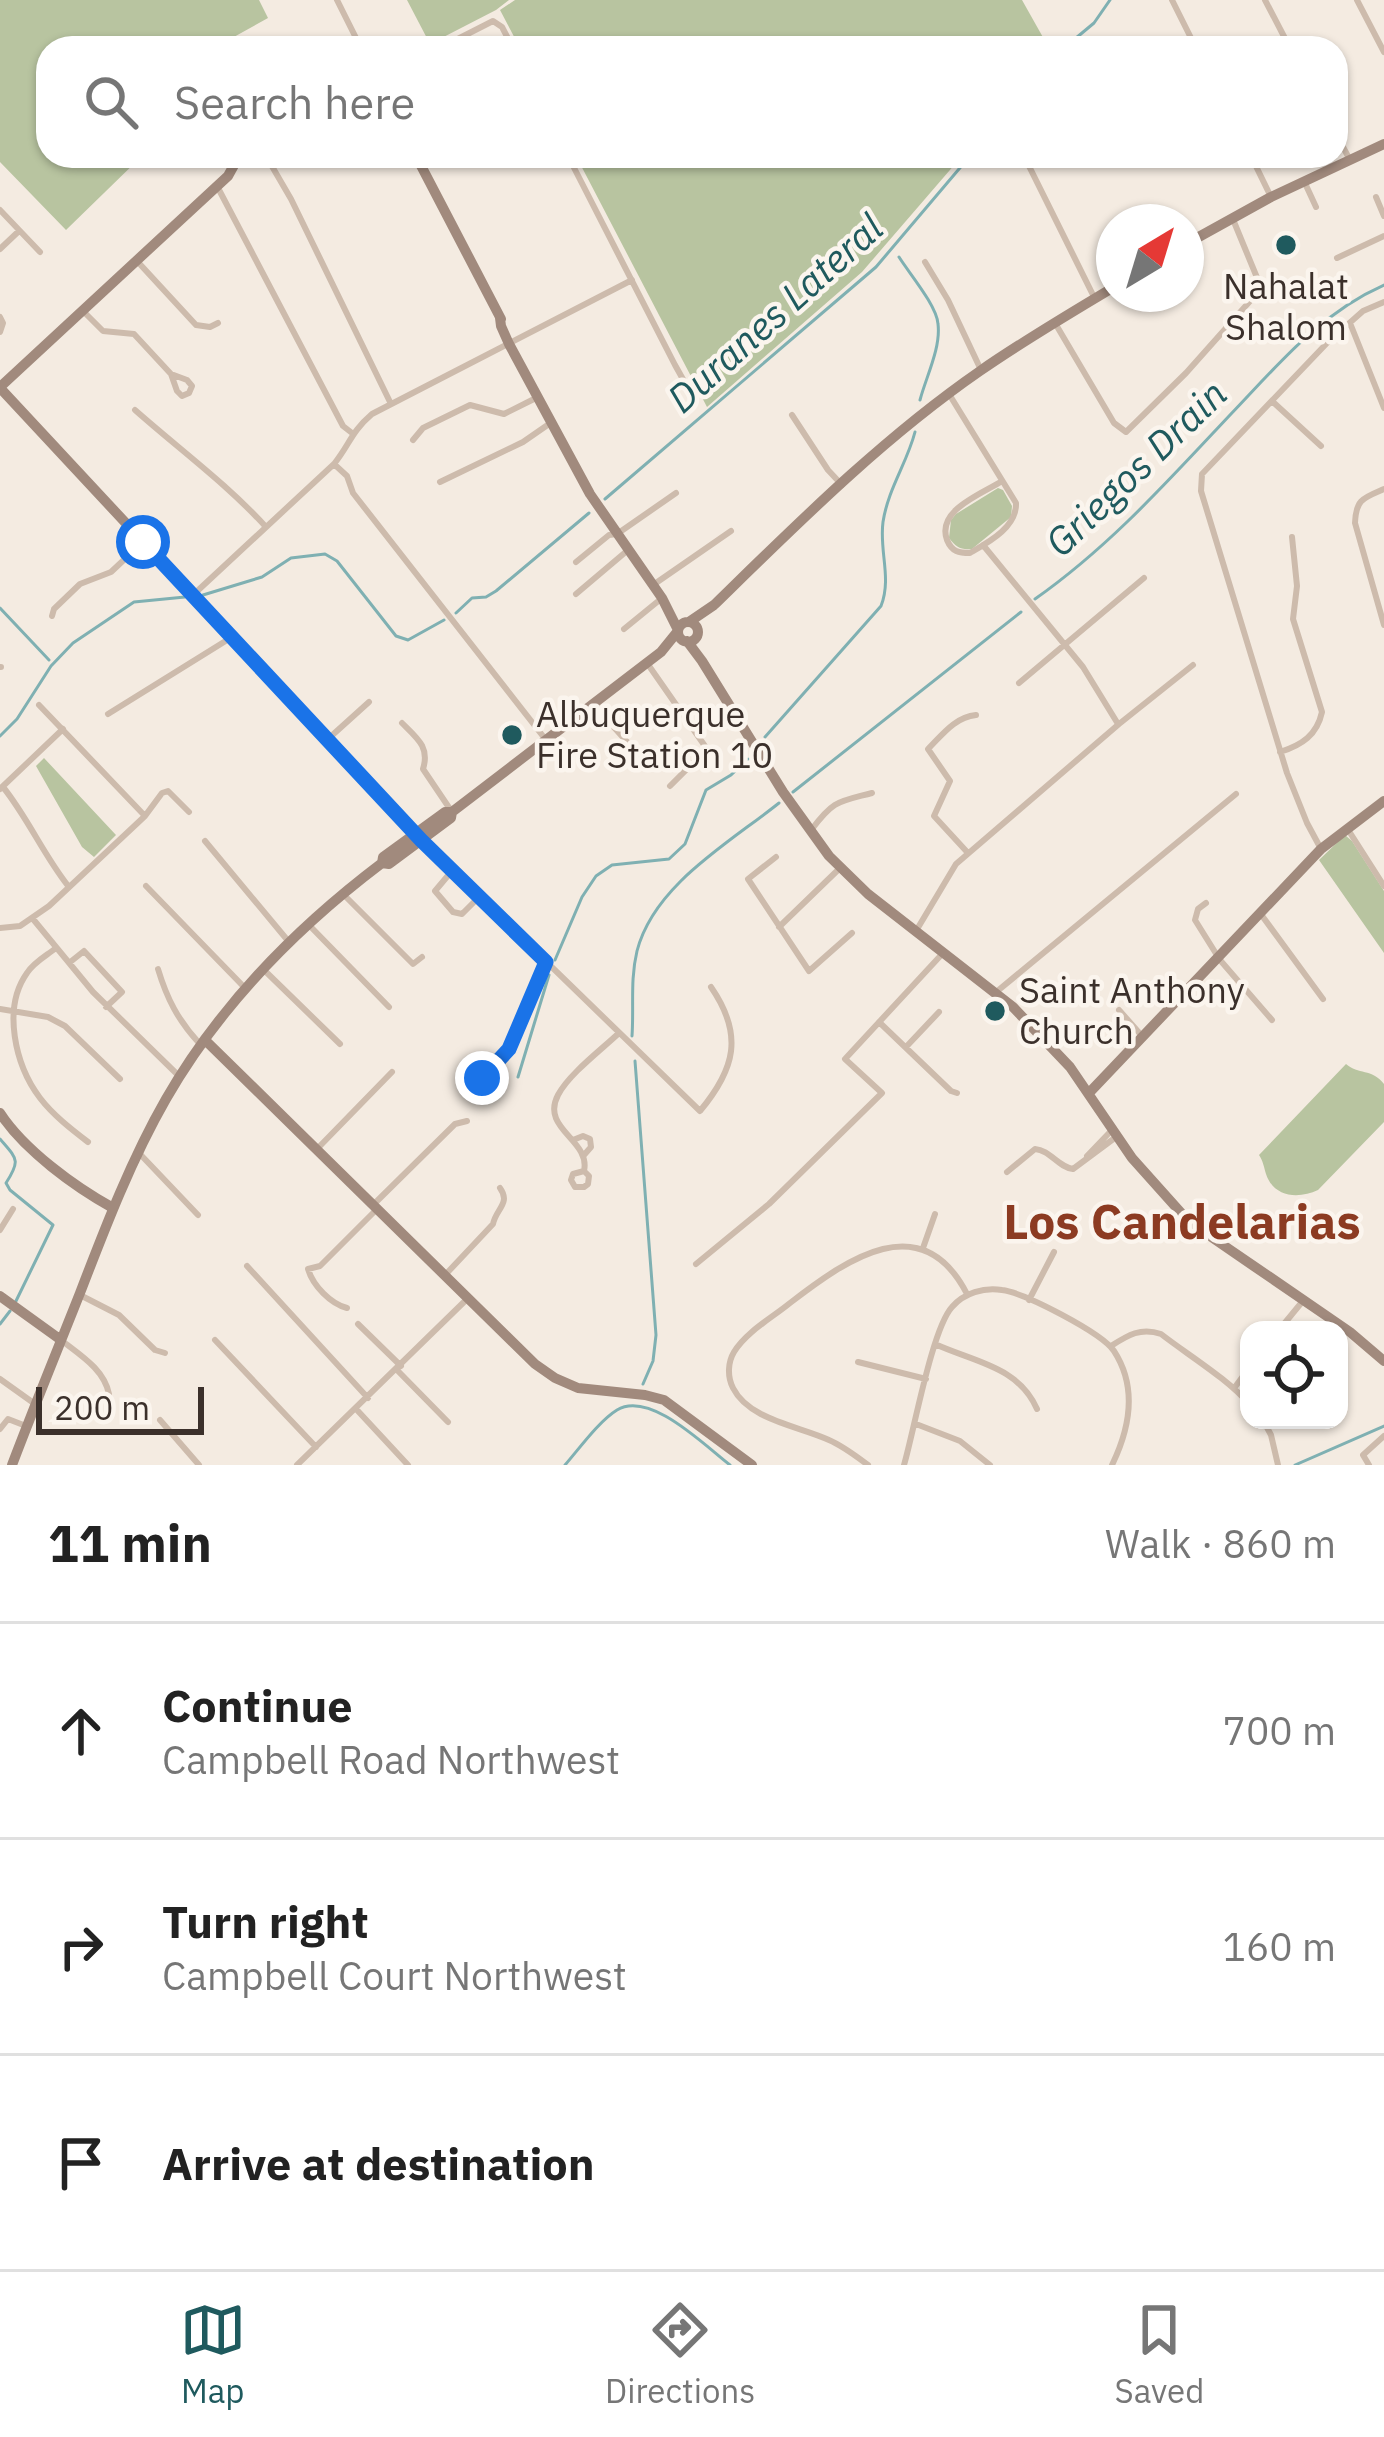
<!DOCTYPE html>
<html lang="en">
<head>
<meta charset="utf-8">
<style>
  :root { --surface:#fff; --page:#f2f2f2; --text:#222; --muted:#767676; --line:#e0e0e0; --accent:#1f5a5e }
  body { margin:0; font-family:"IBM Plex Sans",sans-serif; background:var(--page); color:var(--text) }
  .controls { position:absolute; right:36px; bottom:36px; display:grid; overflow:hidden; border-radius:24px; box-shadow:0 3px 9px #0004 }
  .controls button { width:108px; height:108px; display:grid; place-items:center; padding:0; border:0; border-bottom:3px solid var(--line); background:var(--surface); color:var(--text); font:60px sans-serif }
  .compass { position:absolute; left:1096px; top:204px; width:108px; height:108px; border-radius:50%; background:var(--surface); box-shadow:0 3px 9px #0004; rotate:38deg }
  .scale { position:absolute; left:36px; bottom:30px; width:168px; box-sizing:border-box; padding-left:12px; border:6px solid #3b302b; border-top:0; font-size:33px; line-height:42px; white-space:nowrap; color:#3b302b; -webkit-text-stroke:9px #fbf5ee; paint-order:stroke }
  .stop { position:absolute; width:36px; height:36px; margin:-27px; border:9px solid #1a73e8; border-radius:50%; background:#fff }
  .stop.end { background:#1a73e8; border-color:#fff; box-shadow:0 3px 12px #0008 }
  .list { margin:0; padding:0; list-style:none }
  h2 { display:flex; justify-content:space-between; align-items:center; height:156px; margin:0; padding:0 48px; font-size:51px }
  h2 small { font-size:39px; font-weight:400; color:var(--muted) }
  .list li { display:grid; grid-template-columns:78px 1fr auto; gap:36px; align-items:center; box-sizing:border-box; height:216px; padding:0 48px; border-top:3px solid var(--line) }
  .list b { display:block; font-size:45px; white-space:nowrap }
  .list p { margin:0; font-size:39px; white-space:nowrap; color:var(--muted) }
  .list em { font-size:39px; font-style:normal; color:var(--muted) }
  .icon { flex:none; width:66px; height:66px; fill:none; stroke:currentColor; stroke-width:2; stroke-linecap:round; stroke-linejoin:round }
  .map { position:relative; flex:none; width:1384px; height:1465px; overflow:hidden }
  .search { position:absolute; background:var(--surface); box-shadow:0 3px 9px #0004; left:36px; right:36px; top:36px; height:132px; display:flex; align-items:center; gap:30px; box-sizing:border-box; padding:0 42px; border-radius:36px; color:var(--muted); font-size:45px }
  .sheet { height:804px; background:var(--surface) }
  nav { display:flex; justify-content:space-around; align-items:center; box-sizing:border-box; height:168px; border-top:3px solid var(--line); background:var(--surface); font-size:33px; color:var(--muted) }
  nav a { display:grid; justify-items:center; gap:6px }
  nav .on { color:var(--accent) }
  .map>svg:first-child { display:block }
</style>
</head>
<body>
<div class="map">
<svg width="1384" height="1465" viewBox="0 0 1384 1465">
  <rect width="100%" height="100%" fill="#f4ebe1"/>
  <path fill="#b8c4a0" d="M0 0H259L268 18 214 48H48V156H142L66 230 0 162Z
    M407 0H509L496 10 430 44Z
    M515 0H1022L1049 48H520L500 10Z
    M576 156H962L862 272 707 407Z
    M998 488 1003 490 1012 506 1011 517 972 549C960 550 956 547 949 538L951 520 956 514Z
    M44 758 116 835 94 857 82 847 36 766Z
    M1345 835 1352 841 1384 891V953L1319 860Z
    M1346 1064C1358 1075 1372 1068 1384 1084V1122L1318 1190C1299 1199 1274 1198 1266 1174 1264 1167 1263 1161 1259 1155Z"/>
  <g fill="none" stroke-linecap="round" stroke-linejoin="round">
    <path stroke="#7fb0b2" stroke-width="3" d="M1064 48 1094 23 1110 0
      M899 257C909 273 937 306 938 324 941 348 926 377 920 400
      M605 499 876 267 970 156
      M203 595 262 577 291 558 325 554 337 561 396 636 408 640 444 620
      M1035 599C1109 547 1168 481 1230 415 1277 366 1320 313 1384 285
      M0 608 49 660
      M456 613 472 598 486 597 496 591 589 513
      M0 736 17 719 51 666 73 643 134 602 185 597
      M765 737 881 606C892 578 879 551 883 522 888 489 907 463 915 432
      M793 792 1021 612
      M555 960 582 897 596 876 612 865 669 859 685 844 706 790 731 775 748 759
      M632 1036C634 1007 630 980 637 951 654 885 729 843 779 803
      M635 1061 656 1335 653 1361 643 1384
      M518 1077 549 975
      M0 1139C17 1159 21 1160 6 1183L10 1190 53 1225 16 1301
      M0 1324 10 1311
      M565 1465C579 1449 599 1421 617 1410 650 1390 705 1446 730 1465
      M1295 1465 1384 1426"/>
    <path stroke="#cdbbac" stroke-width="6" d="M337 0 361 48
      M1172 0 1196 48
      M1265 0 1290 48
      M1357 0 1384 52
      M440 48 493 21 502 27 513 48
      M1336 134 1350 160
      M266 156 291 199 391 404
      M568 156 675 365 689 390 696 397
      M1024 156 1095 299
      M1251 156 1271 197
      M1304 181 1316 207
      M217 186 343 426 352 433
      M1376 197 1384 216
      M0 210 40 252
      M0 249 19 231
      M1337 258 1384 236
      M137 261 196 325 210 327 218 323
      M925 262 948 300 981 370
      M83 311 103 331 134 334 171 374 177 391 182 396 189 393 192 386 187 380 171 374
      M0 317 3 323 0 332
      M1055 323 1114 423 1126 432 1186 373 1259 291 1258 280 1232 217
      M1350 323 1384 408
      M949 394 1016 503C1017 527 989 542 970 553 959 553 952 552 947 540 936 510 982 494 1002 481
      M1273 402 1321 446
      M135 410C179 449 227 484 266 527
      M792 415 828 470 842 485
      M413 440 423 428 470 405 504 414 536 398
      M334 464 347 476 353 493 546 740
      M440 482 523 442 549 424
      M1384 489C1363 498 1356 499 1355 523L1384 625
      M983 545 1083 667 1118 724
      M576 562 609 535 617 534 676 493
      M653 585 731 531
      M576 594 628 550
      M193 595 334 464C350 444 351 432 372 414L632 280
      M52 616 54 609 80 584 111 572 144 541
      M624 629 662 598
      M647 663 707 749 670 786
      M0 667H1
      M1019 683 1144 578
      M593 704 629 744
      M39 705 145 816
      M108 714 232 637
      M402 723C417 738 430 747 423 769L452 812
      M328 739 369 702
      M1280 752C1302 745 1317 735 1322 712L1293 619 1297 586 1292 537
      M3 787C28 818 44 856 69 887
      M0 789 63 729
      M1347 828 1384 886
      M812 829C834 800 838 802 872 793
      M205 841 289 942
      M423 842 700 1111C735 1069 744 1035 711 987
      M1321 849 1307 823 1287 773 1201 491 1202 474 1327 343 1363 311 1384 302
      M968 853 934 816 950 781 928 749C942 735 955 717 976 715
      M776 857 748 879 809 971 852 933
      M451 872 435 891 453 912 462 914 479 897
      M146 886 245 988
      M345 896 413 964 422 957
      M1206 903 1198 909 1195 920 1220 960 1272 1020
      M1260 913 1323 999
      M33 919 93 992 180 1077
      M308 924 389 1007
      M779 927 840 868
      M0 928 20 926 49 906 145 816 162 793 168 791 189 812
      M916 931 956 864 1119 724 1193 665
      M56 948C46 956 34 962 27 973 2 1008 15 1065 40 1098 53 1115 71 1129 88 1142
      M69 963 84 951 122 992 106 1007
      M158 969C167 999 178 1020 199 1043
      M263 969 340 1044
      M995 993 1236 794
      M0 1009 48 1017 65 1026 120 1079
      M1119 1010 1142 1036
      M879 1022 951 1091 957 1093
      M906 1047 939 1012
      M482 1078 509 1049 546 962
      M573 1140 583 1136 590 1139 591 1147 584 1155
      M317 1149 392 1072
      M139 1153 198 1215
      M1087 1156 1111 1131
      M584 1171 573 1174 571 1180 575 1187H584L588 1184 589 1176 584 1171C591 1140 540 1129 558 1095 569 1074 601 1050 619 1033
      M1007 1172 1035 1149C1050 1150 1058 1167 1073 1169L1116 1137
      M373 1205 455 1124 467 1121
      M0 1230 13 1209
      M923 1248 935 1214
      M696 1264 769 1204 882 1093 845 1059 943 953
      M247 1266 368 1398
      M446 1274 493 1224C496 1209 511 1203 500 1188
      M80 1295 119 1315 155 1350 165 1353
      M1029 1300 1054 1252
      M347 1308C331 1304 313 1286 308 1269L320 1266 377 1209
      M358 1324 401 1366
      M1279 1330 1302 1302
      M61 1340C80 1355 104 1369 109 1394
      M215 1340 316 1447
      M935 1344C974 1362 1018 1366 1037 1409
      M1111 1346C1128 1335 1141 1327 1161 1334 1188 1355 1228 1379 1249 1404
      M858 1362 926 1379
      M397 1370 448 1422
      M0 1379 35 1404
      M1235 1387 1249 1368
      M357 1410 408 1465
      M160 1420 199 1465
      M1263 1420 1271 1435 1278 1465
      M916 1424 960 1441 990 1465
      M0 1429 8 1419 26 1426
      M297 1465 466 1300
      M868 1465C856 1456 843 1446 829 1440 799 1426 749 1420 733 1388 727 1376 728 1362 734 1352 746 1332 773 1317 790 1303 847 1259 922 1206 967 1294
      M904 1465C914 1431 932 1329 952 1307 964 1293 984 1287 1002 1290 1025 1293 1102 1333 1114 1351 1138 1388 1130 1428 1112 1465
      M1369 1465 1363 1455 1384 1436"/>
    <path stroke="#a18a7d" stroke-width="10" d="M416 156 501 319
      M1186 244 1271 197 1384 144
      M500 318 501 326 509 344 590 494 662 598 678 630
      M0 387 228 176 239 156
      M0 388 421 840
      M689 622 714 605C798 523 883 438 980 371 1023 341 1069 314 1114 287
      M678 632a10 10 0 1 1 20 0a10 10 0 1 1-20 0Z
      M687 641 702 661 783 792 829 856 868 894 1013 1007 1070 1067 1132 1158 1183 1215 1207 1234 1350 1332 1384 1361
      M382 863 389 864 451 818 452 812
      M205 1040 535 1364 555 1378 578 1388 645 1395 664 1400 752 1465
      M1089 1093 1321 849 1384 801
      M0 1113C24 1150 75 1187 113 1208
      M0 1296 61 1340
      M12 1465C34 1407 57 1351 80 1293 105 1228 131 1160 166 1099 220 1005 296 928 382 863L383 857 445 812H452L661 652 678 631"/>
  </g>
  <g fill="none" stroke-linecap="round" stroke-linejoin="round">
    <path stroke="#1a73e8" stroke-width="15" d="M143 542 421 840 546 962 509 1049 482 1078"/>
  </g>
  <g fill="#1f5a5e" stroke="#fbf5ee" stroke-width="4.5">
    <circle cx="1286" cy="245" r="12"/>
    <circle cx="512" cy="735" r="12"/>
    <circle cx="995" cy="1011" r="12"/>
  </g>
  <g text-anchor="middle" stroke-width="9" stroke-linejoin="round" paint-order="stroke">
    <g font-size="36" fill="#3b302b" stroke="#fbf5ee" text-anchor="start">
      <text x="1286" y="299" text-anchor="middle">Nahalat<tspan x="1286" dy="41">Shalom</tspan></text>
      <text x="536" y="727">Albuquerque<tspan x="536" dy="41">Fire Station 10</tspan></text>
      <text x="1019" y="1003">Saint Anthony<tspan x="1019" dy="41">Church</tspan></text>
    </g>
    <g font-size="39" font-style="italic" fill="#1f5a5e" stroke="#fbf5ee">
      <text transform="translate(775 313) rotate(-42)" y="14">Duranes Lateral</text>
      <text transform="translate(1136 468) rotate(-44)" y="14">Griegos Drain</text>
    </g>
    <g font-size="48" font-weight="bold" fill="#8c3b22" stroke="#fbf5ee">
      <text x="1182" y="1239">Los Candelarias</text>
    </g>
  </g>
</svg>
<div class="controls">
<button><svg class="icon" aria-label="locate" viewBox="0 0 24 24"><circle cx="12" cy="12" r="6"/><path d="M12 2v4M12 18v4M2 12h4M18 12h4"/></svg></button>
</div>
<svg class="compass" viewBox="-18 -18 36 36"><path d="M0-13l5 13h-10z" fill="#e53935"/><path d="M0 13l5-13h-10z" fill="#767676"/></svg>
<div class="scale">200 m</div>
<div class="stop" style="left:143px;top:542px"></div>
<div class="stop end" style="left:482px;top:1078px"></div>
<div class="search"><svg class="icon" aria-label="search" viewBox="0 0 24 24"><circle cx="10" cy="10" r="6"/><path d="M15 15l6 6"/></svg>Search here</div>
</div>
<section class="sheet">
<h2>11 min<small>Walk · 860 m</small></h2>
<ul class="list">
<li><svg class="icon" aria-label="ahead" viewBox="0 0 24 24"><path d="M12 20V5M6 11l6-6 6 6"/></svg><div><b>Continue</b><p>Campbell Road Northwest</p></div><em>700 m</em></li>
<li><svg class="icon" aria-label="right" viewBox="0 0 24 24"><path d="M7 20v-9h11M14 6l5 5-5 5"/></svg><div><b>Turn right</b><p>Campbell Court Northwest</p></div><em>160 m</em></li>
<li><svg class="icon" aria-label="arrive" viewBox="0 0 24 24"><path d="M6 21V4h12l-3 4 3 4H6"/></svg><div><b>Arrive at destination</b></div></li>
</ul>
</section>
<nav>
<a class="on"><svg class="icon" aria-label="map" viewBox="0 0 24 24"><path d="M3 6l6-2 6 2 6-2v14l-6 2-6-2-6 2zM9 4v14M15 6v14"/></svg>Map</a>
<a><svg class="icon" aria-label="directions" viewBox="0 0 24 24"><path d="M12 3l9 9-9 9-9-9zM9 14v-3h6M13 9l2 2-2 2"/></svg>Directions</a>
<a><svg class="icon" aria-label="saved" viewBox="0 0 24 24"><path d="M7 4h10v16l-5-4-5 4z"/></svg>Saved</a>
</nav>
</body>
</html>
